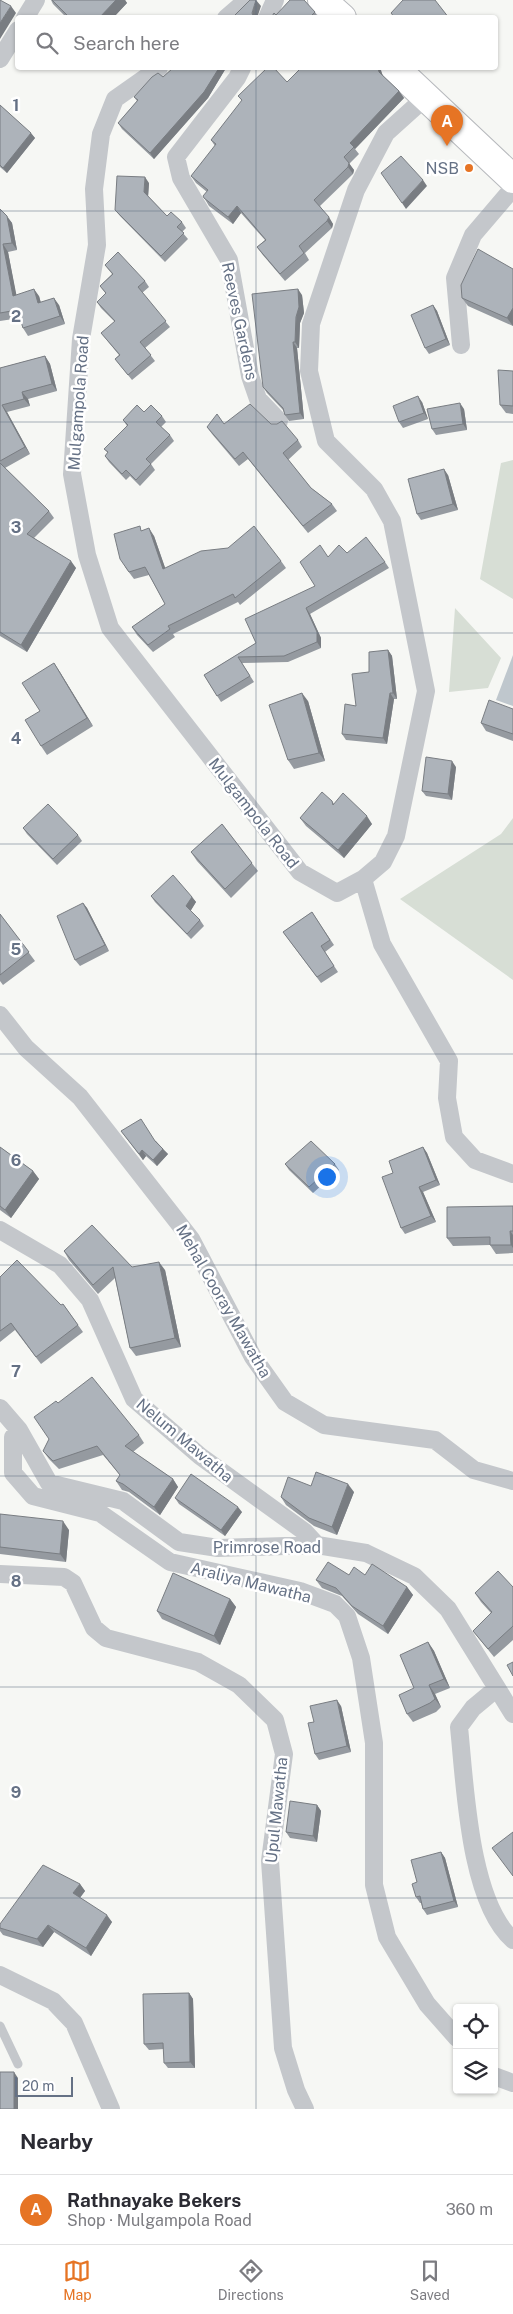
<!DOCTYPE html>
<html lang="en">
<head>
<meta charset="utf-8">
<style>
  :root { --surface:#fff; --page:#f7f7f7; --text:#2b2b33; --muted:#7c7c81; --line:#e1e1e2; --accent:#e67424 }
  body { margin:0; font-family:"Public Sans",sans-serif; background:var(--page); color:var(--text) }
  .controls { position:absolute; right:15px; bottom:15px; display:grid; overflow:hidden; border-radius:5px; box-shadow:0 1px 4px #0004 }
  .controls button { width:45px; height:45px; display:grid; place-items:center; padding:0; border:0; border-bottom:1px solid var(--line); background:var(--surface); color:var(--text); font:25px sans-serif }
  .scale { position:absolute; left:15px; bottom:12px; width:58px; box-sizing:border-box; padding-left:5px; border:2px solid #657185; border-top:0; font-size:14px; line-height:18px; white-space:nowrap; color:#657185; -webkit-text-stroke:4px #fff; paint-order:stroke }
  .you { position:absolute; left:326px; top:1176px; width:18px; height:18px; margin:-12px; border:4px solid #fff; border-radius:50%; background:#1a73e8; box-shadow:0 0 0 8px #1a73e833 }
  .badge { display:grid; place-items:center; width:32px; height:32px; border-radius:50%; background:var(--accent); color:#fff; font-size:16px; font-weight:700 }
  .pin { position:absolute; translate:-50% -41px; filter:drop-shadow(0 1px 2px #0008) }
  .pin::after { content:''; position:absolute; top:26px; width:18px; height:15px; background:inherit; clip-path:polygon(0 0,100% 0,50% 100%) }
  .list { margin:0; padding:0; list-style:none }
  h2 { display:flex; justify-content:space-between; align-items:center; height:65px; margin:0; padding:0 20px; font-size:21px }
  h2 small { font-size:16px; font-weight:400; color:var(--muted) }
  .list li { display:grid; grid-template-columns:32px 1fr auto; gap:15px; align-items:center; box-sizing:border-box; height:70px; padding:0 20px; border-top:1px solid var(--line) }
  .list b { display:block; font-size:19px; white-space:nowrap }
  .list p { margin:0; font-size:16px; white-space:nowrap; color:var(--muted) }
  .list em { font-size:16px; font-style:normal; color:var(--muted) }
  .icon { flex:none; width:28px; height:28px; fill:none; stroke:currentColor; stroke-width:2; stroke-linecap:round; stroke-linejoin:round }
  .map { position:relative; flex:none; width:513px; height:2109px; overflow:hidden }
  .search { position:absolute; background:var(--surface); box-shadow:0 1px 4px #0004; left:15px; right:15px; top:15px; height:55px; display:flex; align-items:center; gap:12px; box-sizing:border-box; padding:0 18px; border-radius:5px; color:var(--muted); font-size:19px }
  .sheet { height:135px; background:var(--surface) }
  nav { display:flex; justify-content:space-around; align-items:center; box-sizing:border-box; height:70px; border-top:1px solid var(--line); background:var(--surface); font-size:14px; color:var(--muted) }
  nav a { display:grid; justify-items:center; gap:2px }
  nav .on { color:var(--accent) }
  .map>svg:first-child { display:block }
</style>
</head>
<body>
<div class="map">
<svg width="513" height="2109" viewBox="0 0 513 2109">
  <rect width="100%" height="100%" fill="#f6f7f4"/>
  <path fill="#d7ded5" d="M513 460V599L480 579 501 463Z
    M455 608 501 658 488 688 449 692Z
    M513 818V980L400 899 501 834Z"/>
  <path fill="#bfc7cd" d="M513 655V706L496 700Z"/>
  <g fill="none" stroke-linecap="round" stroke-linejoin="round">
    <g stroke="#b7b9bd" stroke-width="30">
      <path id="highway" d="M322 0 342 18
        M395 68 513 179"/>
    </g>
    <path stroke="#c4c7cb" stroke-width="9" d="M0 2026 18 2064"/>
    <path stroke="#c4c7cb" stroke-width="18" d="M25 18 36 0
      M226 18 247 0
      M267 18 275 0
      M0 59 18 30
      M159 68 115 99 101 134 94 189 97 245 81 339 72 474 87 555 110 628 300 872 337 893 363 879 383 862 396 836 426 691 392 521 374 489 326 441 309 371 311 324 356 190 386 133 426 97
      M242 68 237 78 176 157 181 178 229 260 250 376 258 399 279 421
      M461 345 455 278 473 235 513 188
      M363 879 382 944 449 1061 447 1098 454 1137 475 1160 513 1174
      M0 1015 26 1048 80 1097 191 1239 253 1357 285 1402 324 1425 435 1440 474 1470 513 1481
      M0 1230 60 1265 90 1300 134 1399 200 1456 305 1532 317 1545
      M0 1408 19 1430 49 1483 123 1501 179 1542 218 1548 317 1545 366 1553 414 1576 448 1609 513 1714
      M19 1430 13 1437V1473L33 1496 100 1513 170 1562 300 1591 335 1604 347 1616 361 1658 374 1743V1885L387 1937 427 2004 457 2038
      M0 1574 64 1577 73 1583 94 1628 106 1638 198 1662 239 1685 275 1720 284 1754 270 1861 283 2048 296 2090 305 2109
      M497 1688 473 1708 459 1727C465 1784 469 1902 513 1940
      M0 1975 53 2001 74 2023 111 2109
      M494 2076 513 2083"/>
    <use href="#highway" stroke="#fff" stroke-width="28"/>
  </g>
  <path fill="#959aa0" d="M51 0H125L127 3 113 18H67L53 4Z
    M315 12 318 18H271L276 15Z
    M173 68H226L208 98 154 159 122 129 118 123 137 101 134 97 163 77Z
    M383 76 399 91 404 98 355 149 359 154 349 164 354 170 353 174 320 206 333 224 332 228 305 253 309 260 285 281 262 254 257 247 265 240 241 213 233 224 209 206 203 196 207 192 196 183 191 176 215 146 211 140 242 101 238 96 287 82Z
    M0 105 35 138 7 173 0 167Z
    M149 183 148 196 167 216 182 222 186 228 182 232 188 239 165 262 120 216 115 210Z
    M0 209 12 223 17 250 8 252 16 295 39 296 41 303 59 305 65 324 28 336 23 328 20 318 0 321Z
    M105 265 145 281 149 287 142 293 170 327 145 348 155 361 132 380 115 359 119 355 101 333 115 322 101 308 97 302 106 294 100 286 112 274Z
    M513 269V326L468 306 462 298Z
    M302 295 304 313 300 323 299 348H297L304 419 289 421 285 415 283 410 267 393 263 387Z
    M433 305 437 311 450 345 429 354 425 348Z
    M45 356 50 364 57 391 28 399 30 406 7 412 30 454 5 468 49 511 54 518 34 538 76 568 27 652 0 636V368Z
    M513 371V414L506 413 500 405Z
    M422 402 428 419 403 428 399 422Z
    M464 409 467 430 436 435 432 429Z
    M144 412 162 416 166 422 161 427 170 435 174 441 151 464 155 470 140 486 130 476 126 480 109 462 105 456 108 453 104 449 127 426 123 420Z
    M224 424H271L298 440 302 447 288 460 311 488 332 504 337 511 308 533 248 459 239 466 212 434 207 427Z
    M448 475 458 510 421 520 417 514Z
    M142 530 154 536 165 568 281 561 286 568 240 605 238 602 173 634 175 637 153 652 137 635 132 627 165 604 149 575 134 579 125 567Z
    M347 553 385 562 389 568 310 614 321 638V648L288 662 242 663 254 682 221 702 204 675 256 643 315 586 328 557Z
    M388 650 392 656 397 699H394L387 744 346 740 342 734 356 706 369 672Z
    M54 663 93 726 47 755 41 746 40 711Z
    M308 701 325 761 294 769 288 760Z
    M513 709V741L486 731 481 723Z
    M456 767 452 800 426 796 422 791Z
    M332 801 334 804 372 824 344 858 306 826 300 818Z
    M222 824 258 871 231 898 197 861 191 852Z
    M23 828 78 835 82 841 57 865 27 834Z
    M151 896 192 897 196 902 190 911 200 920 204 926 191 939 155 902Z
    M83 903 87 908 109 951 80 966 75 960Z
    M312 912 334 945 325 952 338 972 321 983 283 932Z
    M0 914 35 961 3 985 0 981Z
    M121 1131 156 1141 163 1149 168 1154 157 1166 146 1156 143 1160Z
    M0 1147 33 1171 39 1179 11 1218 0 1210Z
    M423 1147 427 1153 440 1185 423 1192 436 1222 405 1234 401 1228 393 1173Z
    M285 1164H335L339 1170 313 1193 289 1170Z
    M513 1206V1253L496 1254 490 1245 453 1246 447 1238Z
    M64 1251 132 1267 165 1270 181 1347 136 1356 130 1348 115 1278 98 1294 69 1260Z
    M0 1277 61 1305 63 1304 83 1332 41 1364 15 1330 0 1342Z
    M58 1403 139 1435 144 1443 133 1452 173 1479 178 1487 160 1515 129 1492 122 1490 116 1481 120 1475 103 1455 59 1469 49 1459 43 1451 49 1439Z
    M311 1486 354 1492 337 1535 314 1526 286 1505 281 1497Z
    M175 1498 242 1512 225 1536 179 1504Z
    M0 1514 69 1530 66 1562 0 1554Z
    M349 1575H365L407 1587 413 1595 388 1634 358 1614 342 1596 322 1588 316 1580Z
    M513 1587V1640L494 1657 473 1631 491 1613 481 1602 475 1593Z
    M230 1599 236 1607 220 1645 162 1619 157 1611Z
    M428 1642 434 1651 450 1688 435 1694 441 1707 436 1712 413 1722 407 1714Z
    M341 1706 351 1752 319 1760 315 1754 314 1722Z
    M317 1805 321 1811 317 1842 290 1838 286 1832Z
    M441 1852 445 1858 458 1907 427 1915 423 1909 421 1903H420L416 1897 417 1882Z
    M80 1884 85 1891 80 1898 112 1922 91 1956 54 1932 43 1947 3 1935 0 1931V1924Z
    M189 1993 193 1999 195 2068H168L164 2063V2049L149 2050 144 2044Z"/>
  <path fill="#797d82" d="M116 0H125L127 3 113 18H99Z
    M256 0 261 6 257 18H254L252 13Z
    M11 6 16 13 0 39V23Z
    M219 68H226L208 98 154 159 150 153Z
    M378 68H380L384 79 379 72Z
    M399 91 404 98 355 149 350 143Z
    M31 133 35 138 7 173 3 168Z
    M349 163 354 170 353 174 348 167Z
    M145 177 149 183 148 198 144 192Z
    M423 180 427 186 406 209 402 203Z
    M237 206 241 213 233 224 228 217Z
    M7 216 12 223 17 250 12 243Z
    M329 217 333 224 332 228 327 221Z
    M3 244 8 252 18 303 13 296Z
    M34 289 39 296 43 311 38 303Z
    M298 289 302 295 304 313 300 323 299 348 295 342Z
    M54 298 59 305 65 324 60 316Z
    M433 305 437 311 450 345 446 339Z
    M513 308V326L507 318Z
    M293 342 297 348 304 419 300 413Z
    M45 356 50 364 57 391 52 384Z
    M22 392 28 399 30 406 24 399Z
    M418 396 422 402 428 419 424 413Z
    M460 403 464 409 467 430 463 424Z
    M2 405 7 412 30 454 25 447Z
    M444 469 448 475 458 510 453 504Z
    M149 528 154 536 168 576 163 569Z
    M71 561 76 568 27 652 21 645Z
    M306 608 310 614 321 638V648L317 642Z
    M388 650 392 656 397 699 393 693Z
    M54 663 60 672 93 726 87 718Z
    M302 693 308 701 325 761 319 753Z
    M390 693 394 699 387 744 383 738Z
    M452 761 456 767 452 800 448 794Z
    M367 816 372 824 344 858 338 850Z
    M192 897 196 902 190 912 186 906Z
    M83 903 87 908 109 951 105 945Z
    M423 1147 427 1153 440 1185 436 1180Z
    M163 1149 168 1154 157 1166 153 1160Z
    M142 1150 146 1156 143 1160 139 1154Z
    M33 1171 39 1179 11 1218 5 1210Z
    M419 1187 423 1192 436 1222 431 1216Z
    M510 1231 513 1235V1248L511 1245Z
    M159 1262 165 1270 181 1347 175 1338Z
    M173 1479 178 1487 160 1515 154 1507Z
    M348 1484 354 1492 337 1535 332 1527Z
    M238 1507 242 1512 225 1536 221 1530Z
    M63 1521 69 1530 66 1562 60 1554Z
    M407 1587 413 1595 388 1634 383 1626Z
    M230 1599 236 1607 220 1645 214 1636Z
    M428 1642 434 1651 450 1688 444 1679Z
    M429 1685 435 1694 441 1707 435 1699Z
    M337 1700 341 1706 351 1752 347 1746Z
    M317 1805 321 1811 317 1842 313 1836Z
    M441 1852 445 1858 458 1907 454 1901Z
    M80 1884 85 1891 78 1900 73 1893Z
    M107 1915 112 1922 91 1956 86 1948Z
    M48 1925 54 1932 43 1947 37 1939Z
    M189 1993 193 1999 195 2068 190 2062Z
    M14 2072 18 2078V2109H14Z"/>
  <path fill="#adb3ba" stroke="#797d82" d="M0 0 11 6 0 23Z
    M52 0H116L99 18H70Z
    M250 0H256L252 13 254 18H232Z
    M290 0H304L315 12 309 18H271L274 13 276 15Z
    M403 0H435L449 18H395L391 13Z
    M173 68H219L204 92 150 153 118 123 138 100 134 97 152 77 158 73 163 77Z
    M267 68H274L287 82 301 68H378L379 72 399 91 350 143 354 147 344 157 349 163 348 167 314 200 329 217 327 221 299 246 304 253 280 274 257 247 266 240 237 206 228 217 204 198 203 196 208 190 191 176 216 144 211 140 242 100 238 96Z
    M0 105 31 133 3 168 0 165Z
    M401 156 423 180 402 203 381 173Z
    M117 176 145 177 144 192 167 216 171 212 182 222 177 227 184 233 161 256 115 210Z
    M0 209 7 216 12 243 3 244 13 296 34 289 38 303 54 298 60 316 23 328 17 310 0 313Z
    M478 249 513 269V308L507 318 462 298 461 285Z
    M118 252 145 281 138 287 166 321 140 342 151 355 128 375 115 359 120 355 101 333 115 321 97 302 106 293 100 286 113 274 105 265Z
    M298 289 299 307 296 317 295 342H293L300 413 285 415 283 408 263 387 252 294Z
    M433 305 446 339 425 348 411 315Z
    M45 356 52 384 22 392 24 399 2 405 25 447 0 461V368Z
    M498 370 513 371V406L500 405Z
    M418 396 424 413 399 422 393 406Z
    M460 403 463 424 432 429 427 409Z
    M250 404 271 424H277L282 421 298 440 283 453 311 488 332 504 303 526 243 452 235 459 207 427 217 414 224 424Z
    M137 405 144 412 151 405 162 416 156 422 170 435 146 459 151 464 136 480 126 470 122 474 105 456 108 452 104 449 128 425 123 420Z
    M0 463 49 511 27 534 71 561 21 645 0 632Z
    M444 469 453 504 417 514 408 479Z
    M140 526 141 531 149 528 163 569 201 551 228 548 254 526 281 561 235 598 233 594 168 626 170 629 148 645 132 627 165 604 145 567 129 572 120 559 114 534Z
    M366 537 385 562 306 608 317 632V642L284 656 238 657 250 676 217 696 204 675 256 643 245 619 315 586 300 562 320 545 328 557 339 545 347 553Z
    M388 650 393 693H390L383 738 342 734 345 704 356 706 352 674 369 672V652Z
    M54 663 87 718 41 746 25 720 40 711 22 683Z
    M302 693 319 753 288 760 269 705Z
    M489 700 513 709V734L481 723Z
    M426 757 452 761 448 794 422 791Z
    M322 792 332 801 333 805 343 793 367 816 338 850 300 818Z
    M48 804 78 835 53 859 23 828Z
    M222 824 252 863 225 889 191 852Z
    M173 875 192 897 186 906 200 920 187 934 151 896Z
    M83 903 105 945 75 960 57 916Z
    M312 912 330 940 321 946 334 966 317 977 283 932Z
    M0 914 29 952 0 975Z
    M141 1119 155 1141 163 1149 153 1160 142 1150 139 1154 121 1131Z
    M311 1141 335 1164 309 1187 285 1164Z
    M0 1147 33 1171 5 1210 0 1206Z
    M423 1147 436 1180 419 1187 431 1216 401 1228 382 1177 393 1173 389 1161Z
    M513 1206V1231H510L511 1245H490V1237L447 1238V1207Z
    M92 1225 132 1267 159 1262 175 1338 130 1348 113 1267 93 1285 64 1251Z
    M17 1260 61 1305 63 1304 78 1325 36 1357 11 1323 0 1331V1277Z
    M92 1377 139 1435 125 1446 173 1479 154 1507 123 1484 116 1481 120 1475 97 1446 53 1461 43 1451 49 1439 34 1417 56 1401 58 1403Z
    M316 1472 348 1484 332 1527 309 1518 281 1497 288 1477 311 1486Z
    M191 1474 238 1507 221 1530 175 1498Z
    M0 1514 63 1521 60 1554 0 1547Z
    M328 1562 349 1575 354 1567 365 1575 372 1564 407 1587 383 1626 352 1606 336 1588 316 1580Z
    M498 1571 513 1587V1626L488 1649 473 1631 492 1612 475 1593Z
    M173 1573 230 1599 214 1636 157 1611Z
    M428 1642 444 1679 429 1685 435 1699 430 1703 407 1714 399 1695 414 1688 400 1655Z
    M513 1662V1676L507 1665Z
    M337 1700 347 1746 315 1754 308 1723 314 1722 310 1706Z
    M290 1801 317 1805 313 1836 286 1832Z
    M513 1832V1876L492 1848Z
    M441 1852 454 1901 423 1909 420 1896 416 1897 412 1884 417 1882 411 1860Z
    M43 1865 80 1884 73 1893 107 1915 86 1948 48 1925 37 1939 0 1928V1924Z
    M189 1993 190 2062 164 2063 163 2043 144 2044 143 1994Z
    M0 2072H14V2109H0Z"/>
  <path fill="none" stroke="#657185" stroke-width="1" stroke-opacity="0.55" d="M256 0V18M256 68V2109M0 211H513M0 422H513M0 633H513M0 844H513M0 1054H513M0 1265H513M0 1476H513M0 1687H513M0 1898H513"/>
  <circle fill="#e67424" stroke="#fff" stroke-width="2" cx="469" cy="168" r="5"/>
  <g text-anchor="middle" stroke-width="5" stroke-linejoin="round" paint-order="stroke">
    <g font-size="16" fill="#657185" stroke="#fff" text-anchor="end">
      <text x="459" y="174">NSB</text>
    </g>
    <g font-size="16" fill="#657185" stroke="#fff">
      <text transform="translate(240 321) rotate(78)" y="6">Reeves Gardens</text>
      <text transform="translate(78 403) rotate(-86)" y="6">Mulgampola Road</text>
      <text transform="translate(254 813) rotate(52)" y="6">Mulgampola Road</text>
      <text transform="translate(224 1301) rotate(60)" y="6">Mehal Cooray Mawatha</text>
      <text transform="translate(185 1440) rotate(40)" y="6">Nelum Mawatha</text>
      <text x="267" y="1553">Primrose Road</text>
      <text transform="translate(251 1582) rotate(14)" y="6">Araliya Mawatha</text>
      <text transform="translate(276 1810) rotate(-84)" y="6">Upul Mawatha</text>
    </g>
  </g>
  <g font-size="16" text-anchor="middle" font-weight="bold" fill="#657185" stroke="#fff" stroke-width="5" stroke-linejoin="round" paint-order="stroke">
    <text x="16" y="111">1</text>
    <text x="16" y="322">2</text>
    <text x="16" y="533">3</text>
    <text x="16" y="744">4</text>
    <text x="16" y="955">5</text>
    <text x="16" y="1166">6</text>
    <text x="16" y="1377">7</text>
    <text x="16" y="1587">8</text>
    <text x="16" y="1798">9</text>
  </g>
</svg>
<div class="controls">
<button><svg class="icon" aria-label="locate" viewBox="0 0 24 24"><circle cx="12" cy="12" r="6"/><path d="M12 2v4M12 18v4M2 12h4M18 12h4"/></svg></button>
<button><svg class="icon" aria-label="layers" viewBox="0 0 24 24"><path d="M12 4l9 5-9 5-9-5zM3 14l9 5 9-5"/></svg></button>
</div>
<div class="scale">20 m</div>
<div class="you"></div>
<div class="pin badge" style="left:447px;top:146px">A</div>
<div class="search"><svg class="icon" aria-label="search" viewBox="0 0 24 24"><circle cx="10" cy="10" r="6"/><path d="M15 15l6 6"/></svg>Search here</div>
</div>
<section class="sheet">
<h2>Nearby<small></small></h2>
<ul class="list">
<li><span class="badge">A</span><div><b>Rathnayake Bekers</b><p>Shop · Mulgampola Road</p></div><em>360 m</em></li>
</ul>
</section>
<nav>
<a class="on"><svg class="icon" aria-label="map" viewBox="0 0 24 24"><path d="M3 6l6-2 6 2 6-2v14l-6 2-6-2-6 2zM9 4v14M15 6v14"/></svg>Map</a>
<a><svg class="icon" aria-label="directions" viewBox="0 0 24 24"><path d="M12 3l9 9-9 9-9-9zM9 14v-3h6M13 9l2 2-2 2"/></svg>Directions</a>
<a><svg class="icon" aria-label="saved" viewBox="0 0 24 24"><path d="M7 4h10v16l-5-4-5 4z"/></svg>Saved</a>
</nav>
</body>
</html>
